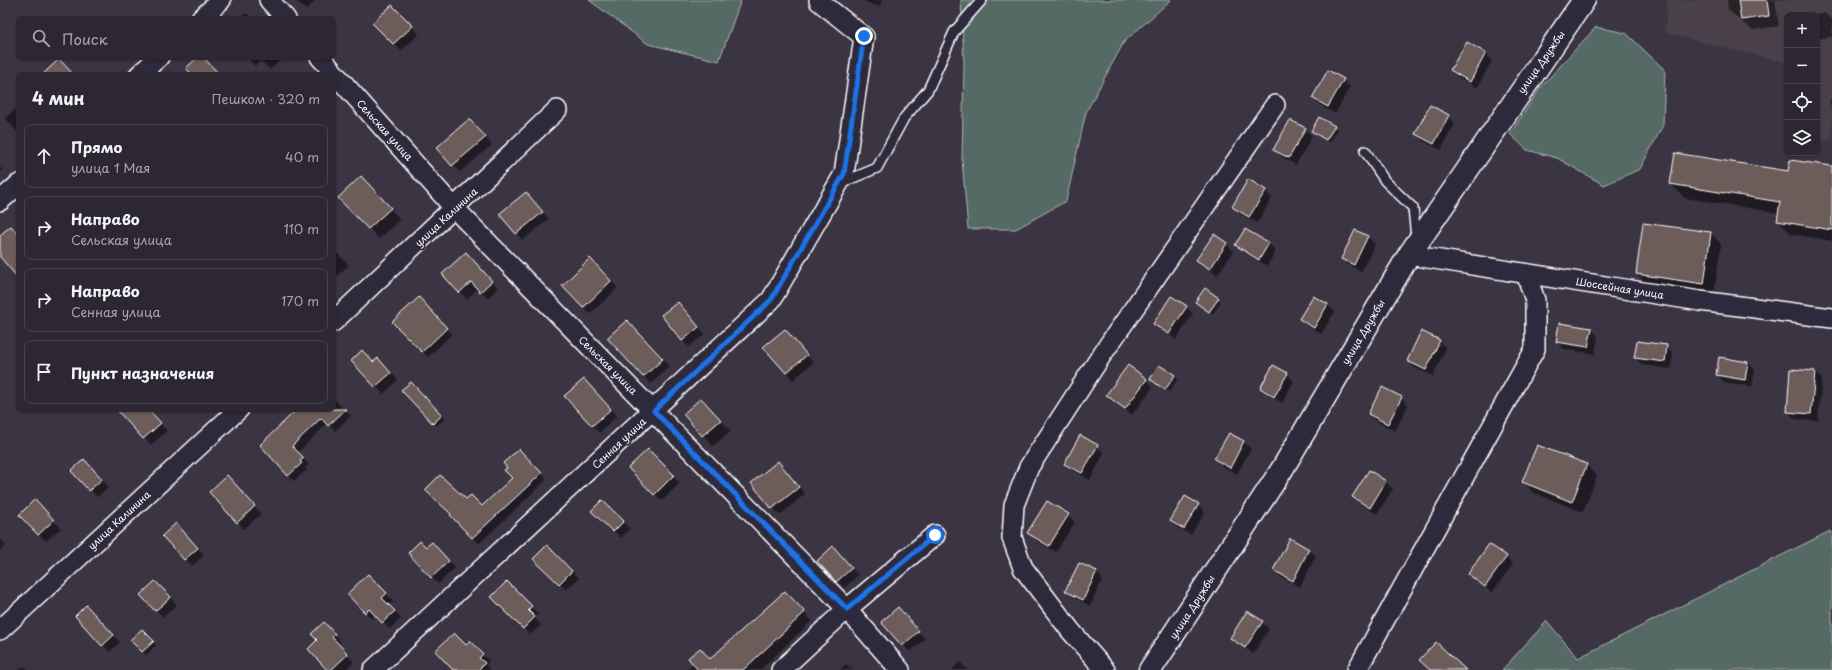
<!DOCTYPE html>
<html lang="ru">
<head>
<meta charset="utf-8">
<style>
  :root { --surface:#2c2732; --page:#342f3a; --text:#f1f3f6; --muted:#a6a5ac; --line:#48444d }
  body { margin:0; font-family:"Playpen Sans",sans-serif; background:var(--page); color:var(--text) }
  .controls { position:absolute; right:12px; top:12px; display:grid; overflow:hidden; border-radius:8px; box-shadow:0 1px 3px #0004 }
  .controls button { width:36px; height:36px; display:grid; place-items:center; padding:0; border:0; border-bottom:1px solid var(--line); background:var(--surface); color:var(--text); font:20px sans-serif }
  .stop { position:absolute; width:12px; height:12px; margin:-9px; border:3px solid #1a73e8; border-radius:50%; background:#fff }
  .stop.end { background:#1a73e8; border-color:#fff; box-shadow:0 1px 4px #0008 }
  .list { margin:0; padding:0; list-style:none }
  h2 { display:flex; justify-content:space-between; align-items:center; height:52px; margin:0; padding:0 16px; font-size:17px }
  h2 small { font-size:13px; font-weight:400; color:var(--muted) }
  .list li { display:grid; grid-template-columns:26px 1fr auto; gap:12px; align-items:center; box-sizing:border-box; height:64px; margin:0 8px 8px; padding:0 8px; border:1px solid var(--line); border-radius:8px }
  .list b { display:block; font-size:15px; white-space:nowrap }
  .list p { margin:0; font-size:13px; white-space:nowrap; color:var(--muted) }
  .list em { font-size:13px; font-style:normal; color:var(--muted) }
  .icon { flex:none; width:22px; height:22px; fill:none; stroke:currentColor; stroke-width:2; stroke-linecap:round; stroke-linejoin:round }
  .map { position:relative; flex:none; width:1832px; height:670px; overflow:hidden }
  .search { position:absolute; background:var(--surface); box-shadow:0 1px 3px #0004; left:16px; top:16px; width:320px; height:44px; display:flex; align-items:center; gap:10px; box-sizing:border-box; padding:0 14px; border-radius:8px; color:var(--muted); font-size:15px }
  .panel { position:absolute; background:var(--surface); box-shadow:0 1px 3px #0004; left:16px; top:72px; width:320px; height:340px; border-radius:8px }
  .map>svg:first-child { display:block }
</style>
</head>
<body>
<div class="map">
<svg width="1832" height="670" viewBox="0 0 1832 670">
  <rect width="100%" height="100%" fill="#3b3443"/>
  <filter id="ink" filterUnits="userSpaceOnUse"><feTurbulence type="fractalNoise" baseFrequency=".025" numOctaves="2"/><feDisplacementMap in="SourceGraphic" scale="8" xChannelSelector="R" yChannelSelector="G"/><feConvolveMatrix kernelMatrix="1 2 1 2 8 2 1 2 1" color-interpolation-filters="sRGB"/></filter>
  <g filter="url(#ink)">
    <path fill="#4a404a" d="M1667 0H1832V139L1817 142V15H1787V63L1665 33Z"/>
    <path fill="#566b65" stroke="#aab5b2" d="M589 0H741L719 61 648 44Z
      M961 0H1171L1124 42 1086 112 1066 201 1016 229H968L962 160 964 64Z
      M1596 27 1626 33 1665 70 1663 125 1640 169 1604 185 1557 158 1527 150 1510 134 1540 88Z
      M1830 531 1832 532V670H1502L1547 621 1578 658Z"/>
    <path fill="#0007" d="M296 0H316L306 10Z
      M861 0H882L879 7Z
      M1727 0H1775L1779 26 1752 30 1728 10Z
      M392 6 419 34 401 51 374 23Z
      M246 13 253 19H239Z
      M1825 13 1832 20V37L1817 39V15H1807Z
      M1467 43 1486 54 1492 61 1477 88 1458 77 1451 70Z
      M246 57H284L270 70 261 61 255 66Z
      M1343 80 1350 87 1335 114 1320 105 1313 98Z
      M1832 99V111L1829 100Z
      M19 106V134L5 118Z
      M1448 116 1455 123 1441 150 1423 141 1416 134Z
      M476 127 492 145 460 172 438 148Z
      M1334 127 1337 130 1330 143 1312 131Z
      M1305 129 1312 136 1296 165 1282 157 1275 150Z
      M0 167 3 170 0 173Z
      M1832 167V241L1791 234 1778 220 1779 213 1685 198 1671 184Z
      M371 188 400 219 379 239 340 198Z
      M1265 191 1272 198 1257 223 1240 214 1233 207Z
      M526 193 549 219 523 240 516 233Z
      M1246 230 1269 244 1276 251 1267 266 1244 252 1237 245Z
      M1356 231 1368 237 1375 244 1361 272 1349 265 1342 258Z
      M1711 233 1721 244 1714 294 1647 285 1637 274Z
      M1214 235 1234 251 1217 275 1198 259Z
      M333 249 349 265 336 277 333 274Z
      M473 261 498 288 488 298 478 288 467 299 460 292Z
      M597 267 618 288 590 314 583 307Z
      M1314 297 1328 305 1335 312 1321 334 1308 326 1301 319Z
      M1218 299 1221 302 1213 314 1200 305Z
      M678 303 705 334 689 347 682 340Z
      M425 304 452 334 428 357 394 322Z
      M1186 307 1193 314 1176 340 1154 323Z
      M634 328 670 366 651 384 608 338Z
      M1591 329 1598 336 1595 354 1564 349 1557 342Z
      M792 337 813 363 793 380 765 348Z
      M1439 341 1446 348 1433 376 1415 368 1408 361Z
      M1666 346 1673 353 1671 369 1642 365 1635 358Z
      M1720 358 1748 363 1755 370 1752 387 1724 382 1717 375Z
      M352 361 385 366 398 380 383 394Z
      M1160 366 1178 379 1169 392 1151 379Z
      M1815 372 1822 379 1818 421 1795 419 1788 412Z
      M1287 374 1294 381 1282 403 1268 395 1261 388Z
      M1146 380 1153 387 1132 415 1108 395Z
      M411 383 445 419 436 426 403 390Z
      M591 387 617 416 599 433 566 396Z
      M333 398 351 416 335 431 328 423 298 452 309 465 305 468 307 470 294 481 261 445 299 409H333Z
      M1401 398 1408 405 1395 431 1376 421 1369 414Z
      M129 409H148L167 431 151 445 122 415Z
      M711 410 731 431 713 446 684 414Z
      M1229 434 1244 442 1251 449 1237 474 1222 466 1215 459Z
      M1097 446 1104 453 1090 480 1073 470 1066 464Z
      M648 450 680 483 662 501 630 468Z
      M525 456 547 479 479 544 451 515 466 501 482 507 513 478Z
      M778 462 805 494 780 515 773 508Z
      M1586 465 1597 476 1583 512 1534 493 1523 482Z
      M91 468 109 487 97 497 73 472Z
      M1369 471 1386 482 1393 489 1377 514 1360 504 1353 497Z
      M234 484 261 514 244 529 238 522Z
      M602 501 630 529 621 538 593 511Z
      M1198 505 1205 512 1191 535 1178 528 1171 521Z
      M42 508 61 528 46 541 20 515Z
      M1068 515 1075 522 1056 552 1036 540 1029 533Z
      M183 532 204 555 192 566 164 536Z
      M0 538 6 545 0 551Z
      M1490 545 1513 564 1492 593 1469 574Z
      M547 547 579 578 566 590 535 559Z
      M426 548 438 551 455 568 438 584 431 577Z
      M1309 549 1316 556 1300 587 1281 577 1274 570Z
      M840 555 858 575 844 588 818 561Z
      M1096 572 1103 579 1090 606 1073 597 1066 590Z
      M368 575 393 601 389 606 401 618 390 629 376 615 372 619 348 594Z
      M507 583 538 614 534 617 541 625 530 635 493 597Z
      M162 589 177 605 163 617 141 595Z
      M785 592 812 621 760 670H687L694 664 711 660Z
      M86 607 120 642 110 652 76 617Z
      M905 616 925 639 910 652 883 622Z
      M1262 622 1269 629 1253 654 1231 637Z
      M142 630 156 645 146 655 132 640Z
      M331 630 341 642 338 645 354 662 345 670H329Z
      M470 642 489 661 486 665 490 670H455L466 646Z
      M960 662 968 670H952Z
      M846 664 853 670H840Z
      M24 666 28 670H19Z"/>
    <path fill="#6c5b5a" stroke="#fff" d="M1738 0H1767L1769 16 1741 20Z
      M392 5 413 26 393 44 372 23Z
      M1467 42 1486 53 1470 82 1450 70Z
      M198 57H203L220 75H192L186 68Z
      M59 59 74 75H42Z
      M1328 70 1344 79 1328 107 1312 98Z
      M1430 105 1449 115 1434 144 1415 134Z
      M1319 117 1335 126 1326 140 1311 131Z
      M469 119 486 137 452 166 436 148Z
      M1290 120 1306 128 1289 158 1273 150Z
      M1675 153 1788 171 1790 160 1832 166V230L1777 221 1780 202 1670 184Z
      M361 176 391 208 368 229 338 198Z
      M1248 179 1266 190 1249 217 1232 207Z
      M526 192 543 212 516 234 499 214Z
      M1643 223 1711 232 1704 284 1636 274Z
      M11 226 19 235V279L0 257V235Z
      M1245 229 1269 243 1259 260 1235 245Z
      M1355 230 1368 236 1354 265 1341 259Z
      M1214 234 1227 243 1210 269 1196 260Z
      M466 252 492 281 480 292 471 282 459 293 442 274Z
      M590 258 611 281 583 308 562 286Z
      M1205 288 1219 298 1209 312 1195 302Z
      M1171 296 1187 306 1169 334 1153 324Z
      M1313 296 1328 304 1314 328 1299 319Z
      M419 297 447 328 422 352 392 322Z
      M678 302 699 327 682 341 661 315Z
      M627 320 663 359 643 377 607 338Z
      M1559 323 1592 328 1588 347 1556 342Z
      M785 329 807 355 786 373 763 347Z
      M1421 331 1440 340 1426 370 1407 361Z
      M1637 341 1667 345 1665 362 1634 358Z
      M362 350 373 362 378 358 391 373 375 387 351 361Z
      M1719 357 1748 362 1745 380 1716 375Z
      M1128 365 1147 379 1125 409 1106 395Z
      M1159 365 1175 375 1165 390 1150 379Z
      M1273 365 1288 373 1274 397 1260 388Z
      M1790 369 1815 371 1811 414 1787 412Z
      M584 379 611 409 592 426 564 396Z
      M411 382 442 415 433 424 401 390Z
      M1382 387 1402 397 1388 424 1368 414Z
      M701 398 721 420 702 436 683 414Z
      M116 409H148L161 423 143 439Z
      M297 409H346L328 426 321 418 292 446 304 458 300 461 302 463 288 476 260 445Z
      M1229 433 1244 441 1230 468 1214 459Z
      M1080 435 1098 445 1082 473 1064 464Z
      M1537 445 1587 464 1572 502 1522 482Z
      M519 449 542 473 472 538 450 515 451 514 425 490 440 475 466 499 471 495 482 506 512 478 504 470 507 468 503 463Z
      M648 449 674 475 654 495 628 468Z
      M84 459 102 479 89 491 71 471Z
      M778 461 799 487 772 509 751 483Z
      M1369 470 1386 481 1370 508 1352 497Z
      M227 475 255 506 237 523 209 492Z
      M1185 496 1199 504 1184 529 1170 521Z
      M35 499 54 520 38 535 19 515Z
      M602 500 624 521 613 532 591 511Z
      M1047 501 1069 514 1049 546 1027 533Z
      M176 523 198 548 184 560 162 536Z
      M1290 538 1309 549 1293 581 1273 570Z
      M420 541 426 547 432 542 449 561 431 578 408 553Z
      M1489 544 1507 556 1485 587 1468 574Z
      M547 545 572 571 559 584 533 559Z
      M833 546 852 568 836 582 817 561Z
      M1079 563 1097 571 1083 600 1065 591Z
      M368 574 387 593 382 598 395 611 382 623 369 609 365 613 347 594Z
      M155 581 171 597 155 611 140 595Z
      M507 581 532 606 528 610 535 617 523 629 491 597Z
      M785 591 805 612 743 670H698L688 658 700 648 710 659Z
      M86 605 114 635 102 646 75 616Z
      M898 607 919 631 902 646 881 622Z
      M1247 611 1263 621 1245 648 1230 638Z
      M324 622 335 634 332 637 348 654 331 670H327L308 649 317 640 311 634Z
      M142 629 154 641 142 652 130 640Z
      M454 633 466 645 470 640 483 654 479 658 485 663 478 670H453L435 651Z
      M1436 642 1466 670H1430L1419 660Z"/>
    <g fill="none" stroke-linecap="round" stroke-linejoin="round">
      <g stroke="#fff" stroke-width="12">
        <path id="service" d="M1365 151 1385 181 1413 208 1416 238
          M841 183 877 168 904 118 928 90 954 32 982 0"/>
      </g>
      <g stroke="#fff" stroke-width="22">
        <path id="minor" d="M269 0 286 19
          M201 19 221 0
          M320 57 455 209 847 609 900 670
          M139 75 159 57
          M0 201 19 184
          M1409 255 1700 301 1832 318
          M333 322 557 110
          M0 630 239 409
          M373 670 771 300 844 174 864 37 819 1
          M781 670 847 609 935 535
          M1105 670 1070 630 1023 568 1012 538 1014 505 1029 467 1103 353 1275 105
          M1357 670 1535 349V300L1526 274"/>
      </g>
      <g stroke="#fff" stroke-width="25">
        <path id="tertiary" d="M1150 670 1281 471 1409 255 1584 0"/>
      </g>
      <use href="#service" stroke="#2f2a3d" stroke-width="9"/>
      <use href="#minor" stroke="#2f2a3d" stroke-width="19"/>
      <use href="#tertiary" stroke="#2f2a3d" stroke-width="22"/>
    </g>
  </g>
  <g fill="none" stroke-linecap="round" stroke-linejoin="round" filter="url(#ink)">
    <path stroke="#1a73e8" stroke-width="5" d="M864 36 844 174 771 300 654 411 847 609 935 535"/>
  </g>
  <g text-anchor="middle" stroke-width="3.5" stroke-linejoin="round" paint-order="stroke">
    <g font-size="10" fill="#fff" stroke="#2f2a3d">
      <text transform="translate(1541 62) rotate(-55)" y="4">улица Дружбы</text>
      <text transform="translate(385 130) rotate(48)" y="4">Сельская улица</text>
      <text transform="translate(446 217) rotate(-43)" y="4">улица Калинина</text>
      <text transform="translate(1620 288) rotate(9)" y="4">Шоссейная улица</text>
      <text transform="translate(1363 332) rotate(-59)" y="4">улица Дружбы</text>
      <text transform="translate(608 365) rotate(45)" y="4">Сельская улица</text>
      <text transform="translate(619 443) rotate(-43)" y="4">Сенная улица</text>
      <text transform="translate(119 520) rotate(-43)" y="4">улица Калинина</text>
      <text transform="translate(1192 607) rotate(-57)" y="4">улица Дружбы</text>
    </g>
  </g>
</svg>
<div class="controls">
<button>+</button>
<button>−</button>
<button><svg class="icon" aria-label="locate" viewBox="0 0 24 24"><circle cx="12" cy="12" r="6"/><path d="M12 2v4M12 18v4M2 12h4M18 12h4"/></svg></button>
<button><svg class="icon" aria-label="layers" viewBox="0 0 24 24"><path d="M12 4l9 5-9 5-9-5zM3 14l9 5 9-5"/></svg></button>
</div>
<div class="stop" style="left:935px;top:535px"></div>
<div class="stop end" style="left:864px;top:36px"></div>
<div class="search"><svg class="icon" aria-label="search" viewBox="0 0 24 24"><circle cx="10" cy="10" r="6"/><path d="M15 15l6 6"/></svg>Поиск</div>
<section class="panel">
<h2>4 мин<small>Пешком · 320 m</small></h2>
<ul class="list">
<li><svg class="icon" aria-label="ahead" viewBox="0 0 24 24"><path d="M12 20V5M6 11l6-6 6 6"/></svg><div><b>Прямо</b><p>улица 1 Мая</p></div><em>40 m</em></li>
<li><svg class="icon" aria-label="right" viewBox="0 0 24 24"><path d="M7 20v-9h11M14 6l5 5-5 5"/></svg><div><b>Направо</b><p>Сельская улица</p></div><em>110 m</em></li>
<li><svg class="icon" aria-label="right" viewBox="0 0 24 24"><path d="M7 20v-9h11M14 6l5 5-5 5"/></svg><div><b>Направо</b><p>Сенная улица</p></div><em>170 m</em></li>
<li><svg class="icon" aria-label="arrive" viewBox="0 0 24 24"><path d="M6 21V4h12l-3 4 3 4H6"/></svg><div><b>Пункт назначения</b></div></li>
</ul>
</section>
</div>
</body>
</html>
